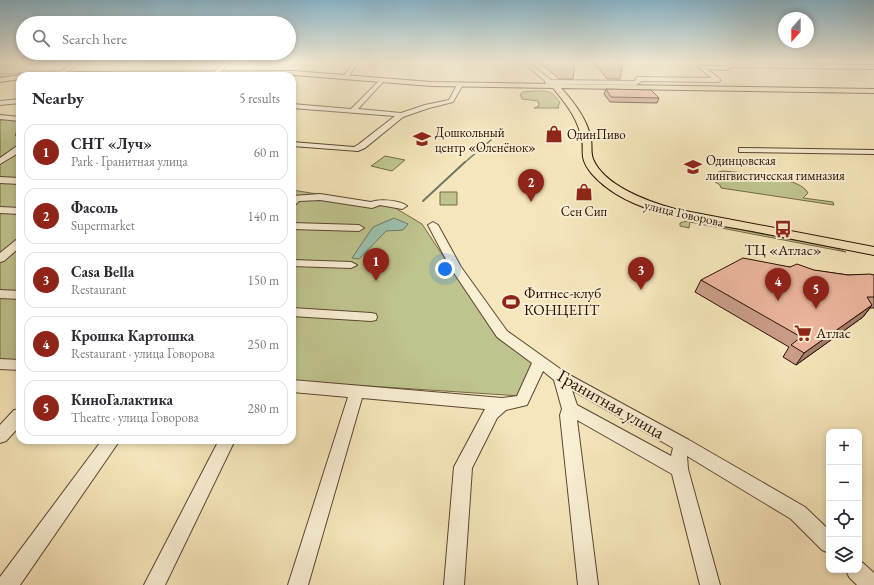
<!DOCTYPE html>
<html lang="en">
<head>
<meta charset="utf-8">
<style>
  :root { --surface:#fff; --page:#f2f2f3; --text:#2b2b33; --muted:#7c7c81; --line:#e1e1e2; --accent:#8f2418 }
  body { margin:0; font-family:"EB Garamond",serif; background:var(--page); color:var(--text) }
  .controls { position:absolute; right:12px; bottom:12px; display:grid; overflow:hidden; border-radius:8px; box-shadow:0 2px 6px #0003 }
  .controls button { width:36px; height:36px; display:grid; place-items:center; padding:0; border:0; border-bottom:1px solid var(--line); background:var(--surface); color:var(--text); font:20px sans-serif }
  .compass { position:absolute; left:778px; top:12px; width:36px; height:36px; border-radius:50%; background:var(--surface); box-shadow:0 2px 6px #0003; rotate:201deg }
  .you { position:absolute; left:445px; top:269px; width:14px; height:14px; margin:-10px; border:3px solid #fff; border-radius:50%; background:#1a73e8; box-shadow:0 0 0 6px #1a73e833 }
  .badge { display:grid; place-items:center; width:26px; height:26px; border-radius:50%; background:var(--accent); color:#fff; font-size:13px; font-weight:700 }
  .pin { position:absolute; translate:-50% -33px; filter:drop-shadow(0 1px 2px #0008) }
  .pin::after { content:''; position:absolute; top:21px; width:14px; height:12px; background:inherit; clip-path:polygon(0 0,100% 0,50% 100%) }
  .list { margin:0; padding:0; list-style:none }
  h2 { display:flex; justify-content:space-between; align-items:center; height:52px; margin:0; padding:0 16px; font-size:17px }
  h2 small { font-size:13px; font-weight:400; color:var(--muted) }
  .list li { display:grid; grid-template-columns:26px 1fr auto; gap:12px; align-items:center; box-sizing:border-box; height:56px; margin:0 8px 8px; padding:0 8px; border:1px solid var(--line); border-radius:12px }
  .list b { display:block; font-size:15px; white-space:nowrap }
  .list p { margin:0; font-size:13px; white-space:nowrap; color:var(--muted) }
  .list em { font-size:13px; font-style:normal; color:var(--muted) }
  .icon { flex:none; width:22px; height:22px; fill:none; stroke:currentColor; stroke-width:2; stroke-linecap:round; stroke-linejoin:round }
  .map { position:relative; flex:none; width:874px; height:585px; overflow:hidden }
  .search { position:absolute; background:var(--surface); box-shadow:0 2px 6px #0003; left:16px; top:16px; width:280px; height:44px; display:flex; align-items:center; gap:10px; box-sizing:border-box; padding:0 14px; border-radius:22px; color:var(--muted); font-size:15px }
  .panel { position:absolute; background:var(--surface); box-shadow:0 2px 6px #0003; left:16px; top:72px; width:280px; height:372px; border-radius:12px }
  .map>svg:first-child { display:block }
</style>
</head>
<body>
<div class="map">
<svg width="874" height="585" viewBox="0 0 874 585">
  <rect width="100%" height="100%" fill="#f6e6bb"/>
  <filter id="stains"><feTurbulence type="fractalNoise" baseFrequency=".005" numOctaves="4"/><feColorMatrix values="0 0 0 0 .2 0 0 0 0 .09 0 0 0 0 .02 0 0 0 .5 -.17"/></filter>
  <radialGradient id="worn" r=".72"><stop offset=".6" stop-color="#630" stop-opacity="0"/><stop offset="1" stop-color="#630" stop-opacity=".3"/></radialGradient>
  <path fill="#bfc48e" stroke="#746a48" d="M50 71 57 72 0 78V74Z
    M535 91C548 91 552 90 560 103L558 106 559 108H534L539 106 538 101 522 99 520 94 523 92Z
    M6 118 20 119V360L0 359V121Z
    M385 156 405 160 392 171 371 166Z
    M723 171C742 173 800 176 808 193L803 198 833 202 834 205 721 188 720 185 712 180 711 176 715 173Z
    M292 190 392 206 422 224 497 338 533 363 521 396 292 381Z
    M440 192H457V205H440Z
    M690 220 835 248 846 252 690 222 689 228 680 226V223Z"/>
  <path fill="#9dc0ad" stroke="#6f7969" d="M394 218 408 224 403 230 386 231 359 259 352 258 373 227Z"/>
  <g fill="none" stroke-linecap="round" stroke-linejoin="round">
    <path stroke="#6f7969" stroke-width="1.5" d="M464 163 491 140"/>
    <path stroke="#6f7969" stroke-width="2" d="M423 201 465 162"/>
    <g stroke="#5c4530" stroke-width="2">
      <path id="minor" d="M75 62H80L62 75H58V73Z
        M225 62H230L218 74H214V72Z
        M354 62H358L348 78H344L343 77Z
        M523 62H528L551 80 635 81 636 78 638 77 712 78 699 68V66H726L729 63 874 65V69L732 67 726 70 707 69 720 79V81L718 82 642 81 636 85 555 84 556 85 553 87 545 83V81Z
        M380 80 383 82 382 83 358 109 401 113 425 105 449 100 457 85 462 86 453 102 429 108 403 117 365 148 358 151 292 146V142L354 147 359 144 395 116 292 108V104L351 109Z
        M20 99V103L0 105V101Z
        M0 115 20 117V121L0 119Z
        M17 132H20V137L16 135Z
        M17 146H20V152L0 164V158Z
        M739 148 874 150V154L742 152H739Z
        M0 177 20 178V184L0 183Z
        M320 194 371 202C379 199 400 200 407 206L402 209 380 205 372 208 320 200 299 201 295 205 292 206 293 196Z
        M0 207 20 208V214L0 213Z
        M433 222 438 225 461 267 507 331 566 373 689 440 805 507 829 530V553L822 550 791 519 687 456 688 469 720 585H700L672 474 577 420 598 585H578L560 415 562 409 554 380 543 371 527 405 506 410 497 418 472 468 464 585H444L454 467 485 409 362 398 308 585H288L348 397 292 392V380L502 398 517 396 532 363 497 337 450 267 428 225ZM572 390 673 448 671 456 577 405Z
        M292 223 359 225 364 228 359 231 292 229Z
        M20 239V247L4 261 0 262V253L16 240Z
        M292 260 351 262 357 265 351 268 292 266Z
        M0 290 20 291V299L0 298Z
        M292 308 371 313 376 314 377 317 376 320 371 321 292 316Z
        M0 359 20 360V370L0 369Z
        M20 409V426L6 441 0 443V425L14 410Z
        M102 440H120L20 585H0V577Z
        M219 440H235L165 585H144Z
        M859 561 863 563 874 573V585H857L849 577 846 570H859Z"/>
    </g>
    <g stroke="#290f02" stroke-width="2">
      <path id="major" d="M294 71 431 82 874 89V93L561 88C573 101 586 118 590 135 593 143 590 151 593 159 604 186 649 202 675 209L874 247V255C833 247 793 239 752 231 701 221 629 216 592 174 576 155 587 149 580 132 575 115 564 101 553 88L431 86 294 75 33 76 36 74 80 72Z
        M20 75 23 76H20V79L0 82V78Z"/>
    </g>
    <use href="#minor" fill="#f9efd3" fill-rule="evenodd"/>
    <use href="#major" fill="#f6e6bb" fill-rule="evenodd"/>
  </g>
  <path fill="#cb9d89" stroke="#290f02" d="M539 62H575L573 79H559Z
    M593 62H623L620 79H607Z
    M606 89 659 98 657 103 610 102 604 94Z
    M790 267 848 275H874V308H870L863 317 796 365 783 357 789 347 695 292 701 280Z"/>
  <path fill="#a57f6f" stroke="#290f02" d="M872 305 863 317 796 365 804 353Z"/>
  <path fill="#ecb69f" stroke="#290f02" d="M606 89 651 90 659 98 611 97Z
    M743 258 790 267 797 264 814 270 848 275 870 274 874 275V297H867L872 305 804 353 791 345 801 337 701 280Z"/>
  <linearGradient id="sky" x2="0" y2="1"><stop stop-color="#8ab9d0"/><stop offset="0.43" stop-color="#fbf4e0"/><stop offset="1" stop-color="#fbf4e0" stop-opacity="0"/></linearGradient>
  <rect width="874" height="144" fill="url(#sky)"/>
  <defs>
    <g id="shop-bare" transform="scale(1.38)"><path d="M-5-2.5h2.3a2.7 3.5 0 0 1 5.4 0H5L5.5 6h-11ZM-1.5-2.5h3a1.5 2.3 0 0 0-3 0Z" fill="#8f2418" stroke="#f9efd3" stroke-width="2.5" paint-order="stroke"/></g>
    <g id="school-bare" transform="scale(1.38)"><path d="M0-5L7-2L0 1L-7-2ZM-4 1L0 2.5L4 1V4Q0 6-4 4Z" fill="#8f2418" stroke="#f9efd3" stroke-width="2.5" paint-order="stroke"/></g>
    <g id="bus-bare" transform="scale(1.38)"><path d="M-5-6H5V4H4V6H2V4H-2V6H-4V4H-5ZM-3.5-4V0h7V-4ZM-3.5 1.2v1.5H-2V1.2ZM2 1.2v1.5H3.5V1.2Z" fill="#8f2418" stroke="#f9efd3" stroke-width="2.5" paint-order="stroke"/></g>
    <g id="stadium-bare" transform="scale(1.38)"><path d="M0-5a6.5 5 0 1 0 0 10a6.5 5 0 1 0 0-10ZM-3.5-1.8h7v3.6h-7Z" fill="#8f2418" stroke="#f9efd3" stroke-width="2.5" paint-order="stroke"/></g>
    <g id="supermarket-bare" transform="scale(1.38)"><path d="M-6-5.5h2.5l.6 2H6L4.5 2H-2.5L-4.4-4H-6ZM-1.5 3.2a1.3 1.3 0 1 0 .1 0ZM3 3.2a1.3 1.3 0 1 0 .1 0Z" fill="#8f2418" stroke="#f9efd3" stroke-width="2.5" paint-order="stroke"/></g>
  </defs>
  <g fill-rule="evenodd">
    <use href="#shop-bare" x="554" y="134"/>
    <use href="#school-bare" x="422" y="139"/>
    <use href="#school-bare" x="693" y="167"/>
    <use href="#shop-bare" x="584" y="192"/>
    <use href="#bus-bare" x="783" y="229"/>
    <use href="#stadium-bare" x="511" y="302"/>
    <use href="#supermarket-bare" x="803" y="333"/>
  </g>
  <g text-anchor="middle" stroke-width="4" stroke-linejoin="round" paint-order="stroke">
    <g font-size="13" fill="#290f02" stroke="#f9efd3" text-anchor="start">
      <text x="435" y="137">Дошкольный<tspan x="435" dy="15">центр «Оленёнок»</tspan></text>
      <text x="567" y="139">ОдинПиво</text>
      <text x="706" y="165">Одинцовская<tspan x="706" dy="15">лингвистическая гимназия</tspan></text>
      <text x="584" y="216" text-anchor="middle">Сен Сип</text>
    </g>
    <g font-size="13" fill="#290f02" stroke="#f9efd3">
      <text transform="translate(684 213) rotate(13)" y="5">улица Говорова</text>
    </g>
    <g font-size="15" fill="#290f02" stroke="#f9efd3" text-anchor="start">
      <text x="783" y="255" text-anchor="middle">ТЦ «Атлас»</text>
      <text x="524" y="298">Фитнес-клуб<tspan x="524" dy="17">КОНЦЕПТ</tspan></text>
      <text x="816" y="338">Атлас</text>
    </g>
    <g font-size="18" fill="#290f02" stroke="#f9efd3">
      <text transform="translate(611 404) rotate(30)" y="6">Гранитная улица</text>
    </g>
  </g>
  <rect width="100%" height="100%" filter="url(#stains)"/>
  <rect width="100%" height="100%" fill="url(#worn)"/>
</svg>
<div class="controls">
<button>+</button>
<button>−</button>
<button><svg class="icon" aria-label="locate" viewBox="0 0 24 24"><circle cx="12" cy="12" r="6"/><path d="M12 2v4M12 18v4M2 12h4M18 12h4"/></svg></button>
<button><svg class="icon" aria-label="layers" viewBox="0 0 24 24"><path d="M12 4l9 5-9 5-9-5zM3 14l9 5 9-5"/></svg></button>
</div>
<svg class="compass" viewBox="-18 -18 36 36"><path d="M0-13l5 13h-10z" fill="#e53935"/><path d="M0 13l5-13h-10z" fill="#7c7c81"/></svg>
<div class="you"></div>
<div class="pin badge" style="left:376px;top:281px">1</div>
<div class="pin badge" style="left:531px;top:202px">2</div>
<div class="pin badge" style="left:641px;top:290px">3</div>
<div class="pin badge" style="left:778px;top:301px">4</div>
<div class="pin badge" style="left:816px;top:309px">5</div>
<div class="search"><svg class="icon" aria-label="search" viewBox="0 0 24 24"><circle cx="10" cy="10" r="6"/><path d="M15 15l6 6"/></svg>Search here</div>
<section class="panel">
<h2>Nearby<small>5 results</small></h2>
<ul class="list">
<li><span class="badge">1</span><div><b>СНТ «Луч»</b><p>Park · Гранитная улица</p></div><em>60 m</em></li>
<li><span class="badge">2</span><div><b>Фасоль</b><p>Supermarket</p></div><em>140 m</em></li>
<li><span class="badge">3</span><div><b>Casa Bella</b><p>Restaurant</p></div><em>150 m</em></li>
<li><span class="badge">4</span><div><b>Крошка Картошка</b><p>Restaurant · улица Говорова</p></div><em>250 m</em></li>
<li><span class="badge">5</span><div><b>КиноГалактика</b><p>Theatre · улица Говорова</p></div><em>280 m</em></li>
</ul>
</section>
</div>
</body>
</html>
